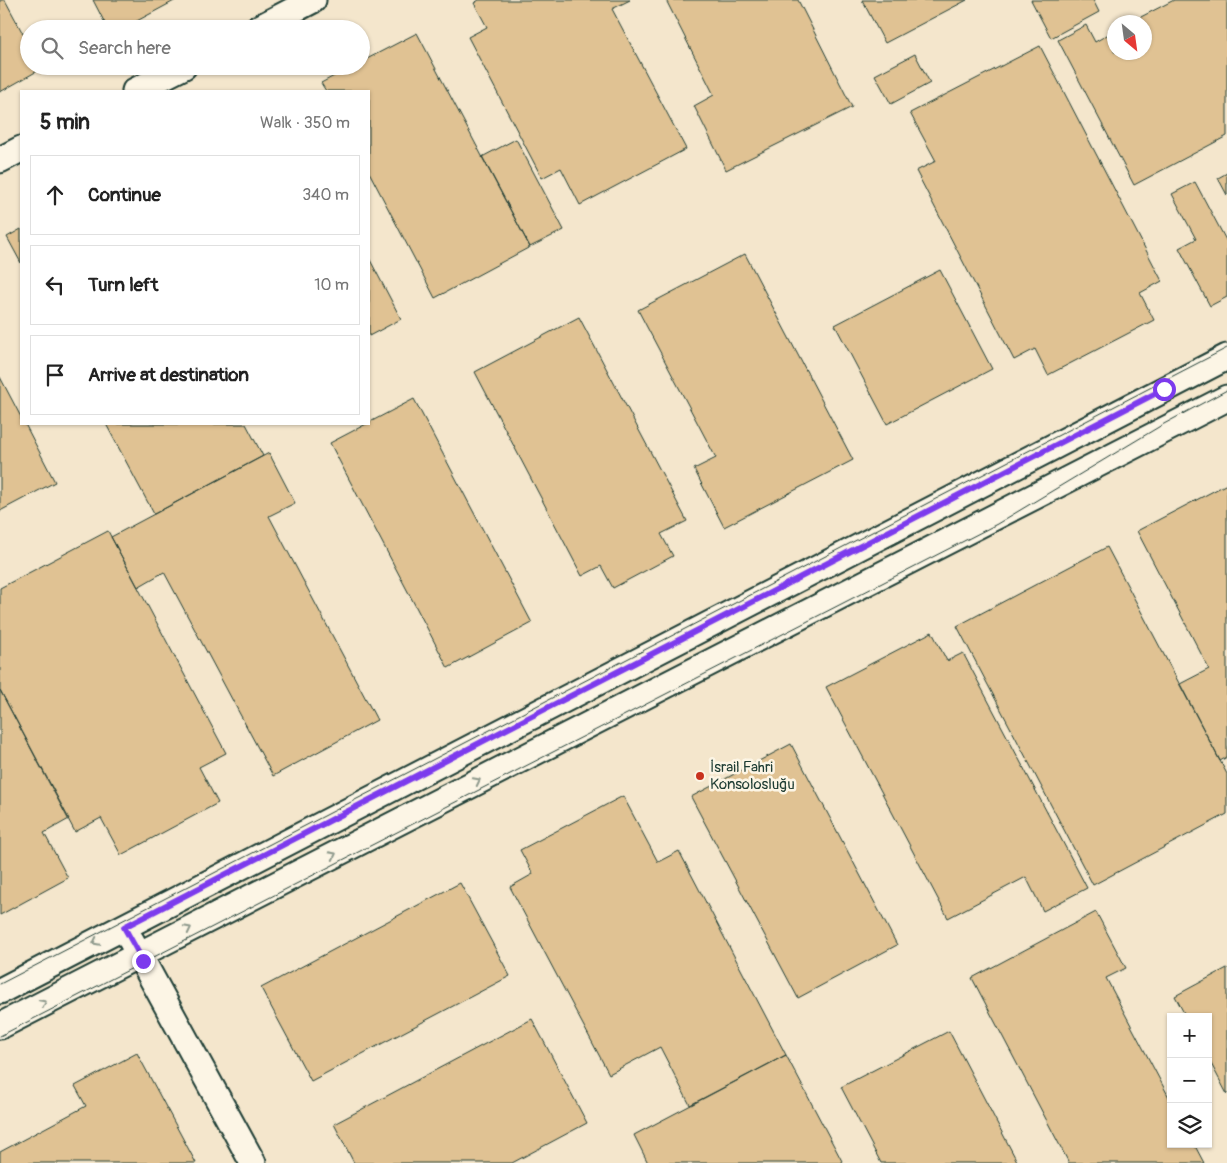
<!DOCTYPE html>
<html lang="en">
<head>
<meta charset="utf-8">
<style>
  :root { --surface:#fff; --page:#f2f2f2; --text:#222; --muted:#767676; --line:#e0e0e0 }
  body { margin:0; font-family:Pangolin,sans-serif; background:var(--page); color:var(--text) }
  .controls { position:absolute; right:15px; bottom:15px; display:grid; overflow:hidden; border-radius:0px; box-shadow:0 1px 4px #0004 }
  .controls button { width:45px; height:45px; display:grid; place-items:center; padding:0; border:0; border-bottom:1px solid var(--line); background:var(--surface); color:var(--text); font:25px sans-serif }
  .compass { position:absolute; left:1107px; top:15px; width:45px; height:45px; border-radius:50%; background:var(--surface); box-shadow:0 1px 4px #0004; rotate:151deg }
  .stop { position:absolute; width:15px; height:15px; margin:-11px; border:4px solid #7c3aed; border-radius:50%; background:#fff }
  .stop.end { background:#7c3aed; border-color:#fff; box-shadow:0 1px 5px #0008 }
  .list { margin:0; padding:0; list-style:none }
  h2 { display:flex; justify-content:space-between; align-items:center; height:65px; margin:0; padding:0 20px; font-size:21px }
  h2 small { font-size:16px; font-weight:400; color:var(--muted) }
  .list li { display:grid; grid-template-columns:32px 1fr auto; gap:15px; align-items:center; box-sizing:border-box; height:80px; margin:0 10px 10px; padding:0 10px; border:1px solid var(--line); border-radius:0px }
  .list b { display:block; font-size:19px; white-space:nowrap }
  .list em { font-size:16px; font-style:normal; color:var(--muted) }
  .icon { flex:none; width:28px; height:28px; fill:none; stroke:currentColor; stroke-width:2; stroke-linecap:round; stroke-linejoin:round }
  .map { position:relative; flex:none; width:1227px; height:1163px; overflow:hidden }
  .search { position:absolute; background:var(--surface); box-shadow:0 1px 4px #0004; left:20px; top:20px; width:350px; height:55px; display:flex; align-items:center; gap:12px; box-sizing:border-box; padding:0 18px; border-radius:28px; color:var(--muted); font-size:19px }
  .panel { position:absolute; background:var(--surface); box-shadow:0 1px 4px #0004; left:20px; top:90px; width:350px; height:335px; border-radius:0px }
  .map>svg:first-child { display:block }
</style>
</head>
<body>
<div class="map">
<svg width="1227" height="1163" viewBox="0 0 1227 1163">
  <rect width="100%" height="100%" fill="#f4e6cc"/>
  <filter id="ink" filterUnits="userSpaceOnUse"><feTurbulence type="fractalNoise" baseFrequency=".02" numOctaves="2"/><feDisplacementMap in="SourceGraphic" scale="10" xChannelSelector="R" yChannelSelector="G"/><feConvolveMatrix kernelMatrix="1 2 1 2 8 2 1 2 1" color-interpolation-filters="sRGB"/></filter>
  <g filter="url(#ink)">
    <path fill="#e0c293" stroke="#1f3d34" d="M0 0H5L29 45V66H40L41 69 0 92Z
      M93 0H176L122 29H108Z
      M479 0H630L612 9 686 149 580 205 561 168 542 178 468 37 487 27 474 3Z
      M666 0H798L852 107 726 170 694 106 714 95Z
      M862 0H967L885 43Z
      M1031 0H1093L1099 12 1051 38Z
      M1174 0H1227V136L1134 185 1058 40 1086 25 1095 42 1114 31V52H1144V22H1131Z
      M417 33 530 247 435 298 369 172V91H326L321 83 353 66H361V62Z
      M1040 46 1162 281 1140 293 1154 320 1048 375 1035 349 1014 360 916 171 936 161 910 113Z
      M915 54 930 83 891 104 875 75Z
      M516 139 564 230 530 247 482 157Z
      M1227 173V195L1218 178Z
      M1195 182 1227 242V297L1210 306 1179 248 1196 239 1172 194Z
      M21 229V263L7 237Z
      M745 254 853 460 724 527 694 469 716 458 638 310Z
      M369 258 401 319 369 336Z
      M940 270 992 369 887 424 835 325Z
      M579 317 687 521 661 534 673 556 613 588 601 566 582 576 475 372Z
      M0 377 21 417V424H25L55 482 0 511Z
      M414 399 532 623 448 668 330 443Z
      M106 424H246L263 456 154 514Z
      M269 453 295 503 269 516 377 720 273 776 164 572 138 587 111 537Z
      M1227 484V757L1220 761 1180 684 1209 669 1137 531Z
      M108 531 226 753 199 767 218 803 121 855 101 818 75 832 0 690V588Z
      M1107 547 1227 774V814L1093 885 957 626Z
      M932 632 947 661 963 653 1087 888 1043 911 1026 877 948 918 826 687Z
      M0 690 69 819 44 833 68 878 0 915Z
      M791 744 897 945 798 998 691 797Z
      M623 796 658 862 679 851 786 1055 690 1105 660 1047 609 1074 510 887 533 874 520 850Z
      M460 883 510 976 311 1081 261 988Z
      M1096 912 1126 968 1106 978 1171 1101V1144H1194L1204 1163H1069L972 978Z
      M1227 968V1094L1208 1058V1017H1186L1175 996Z
      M532 1019 587 1123 512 1163H354L334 1124Z
      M949 1031 1018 1163H881L841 1087Z
      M137 1053 196 1163H0V1152L86 1106 75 1086Z
      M786 1055 843 1163H648L634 1135Z"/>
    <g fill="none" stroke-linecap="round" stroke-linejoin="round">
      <g stroke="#1f3d34" stroke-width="29">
        <path id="minor" d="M257 29 313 0
          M135 91 184 66
          M0 160 21 149
          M131 940 253 1163
          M0 991 1227 357
          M0 1026 1227 398"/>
      </g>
      <use href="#minor" stroke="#fcf5e5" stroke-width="25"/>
      <path stroke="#1f3d34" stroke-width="1" d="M0 984 1227 348
        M0 1036 997 524 1162 425 1227 390"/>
    </g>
    <defs><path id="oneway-chevron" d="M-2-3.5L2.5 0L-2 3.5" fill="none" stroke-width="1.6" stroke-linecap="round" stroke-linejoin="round" transform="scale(1.25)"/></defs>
    <g stroke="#8e998c">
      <use href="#oneway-chevron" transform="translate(477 781) rotate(-27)"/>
      <use href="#oneway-chevron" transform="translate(333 855) rotate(-27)"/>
      <use href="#oneway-chevron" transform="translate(188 929) rotate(-27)"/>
      <use href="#oneway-chevron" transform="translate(96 942) rotate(153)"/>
      <use href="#oneway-chevron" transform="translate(43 1003) rotate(-27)"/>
    </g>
  </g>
  <g fill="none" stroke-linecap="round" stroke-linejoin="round" filter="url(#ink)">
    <path stroke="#7c3aed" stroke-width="6" d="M143 961 124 927 1164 389"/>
  </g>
  <circle fill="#c8321e" stroke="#fcf5e5" stroke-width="2" cx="700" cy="776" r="5"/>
  <g text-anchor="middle" stroke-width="5" stroke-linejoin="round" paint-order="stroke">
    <g font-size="15" fill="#1f3d34" stroke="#fcf5e5" text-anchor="start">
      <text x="710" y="772">İsrail Fahri<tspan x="710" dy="17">Konsolosluğu</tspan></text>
    </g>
  </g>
</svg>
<div class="controls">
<button>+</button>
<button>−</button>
<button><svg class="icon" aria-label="layers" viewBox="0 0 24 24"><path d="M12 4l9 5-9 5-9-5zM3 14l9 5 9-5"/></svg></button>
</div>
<svg class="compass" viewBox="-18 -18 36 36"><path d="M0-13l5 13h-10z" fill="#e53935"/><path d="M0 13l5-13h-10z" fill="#767676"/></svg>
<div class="stop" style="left:1164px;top:389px"></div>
<div class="stop end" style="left:143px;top:961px"></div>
<div class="search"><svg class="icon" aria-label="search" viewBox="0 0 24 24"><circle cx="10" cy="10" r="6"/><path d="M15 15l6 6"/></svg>Search here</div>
<section class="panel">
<h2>5 min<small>Walk · 350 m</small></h2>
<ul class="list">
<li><svg class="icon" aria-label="ahead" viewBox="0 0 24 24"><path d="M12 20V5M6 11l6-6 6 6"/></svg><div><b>Continue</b></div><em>340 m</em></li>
<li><svg class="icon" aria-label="left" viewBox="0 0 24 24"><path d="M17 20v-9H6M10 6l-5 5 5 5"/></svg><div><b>Turn left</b></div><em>10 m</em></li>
<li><svg class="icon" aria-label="arrive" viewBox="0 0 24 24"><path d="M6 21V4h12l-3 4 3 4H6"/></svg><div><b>Arrive at destination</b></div></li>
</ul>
</section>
</div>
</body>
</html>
